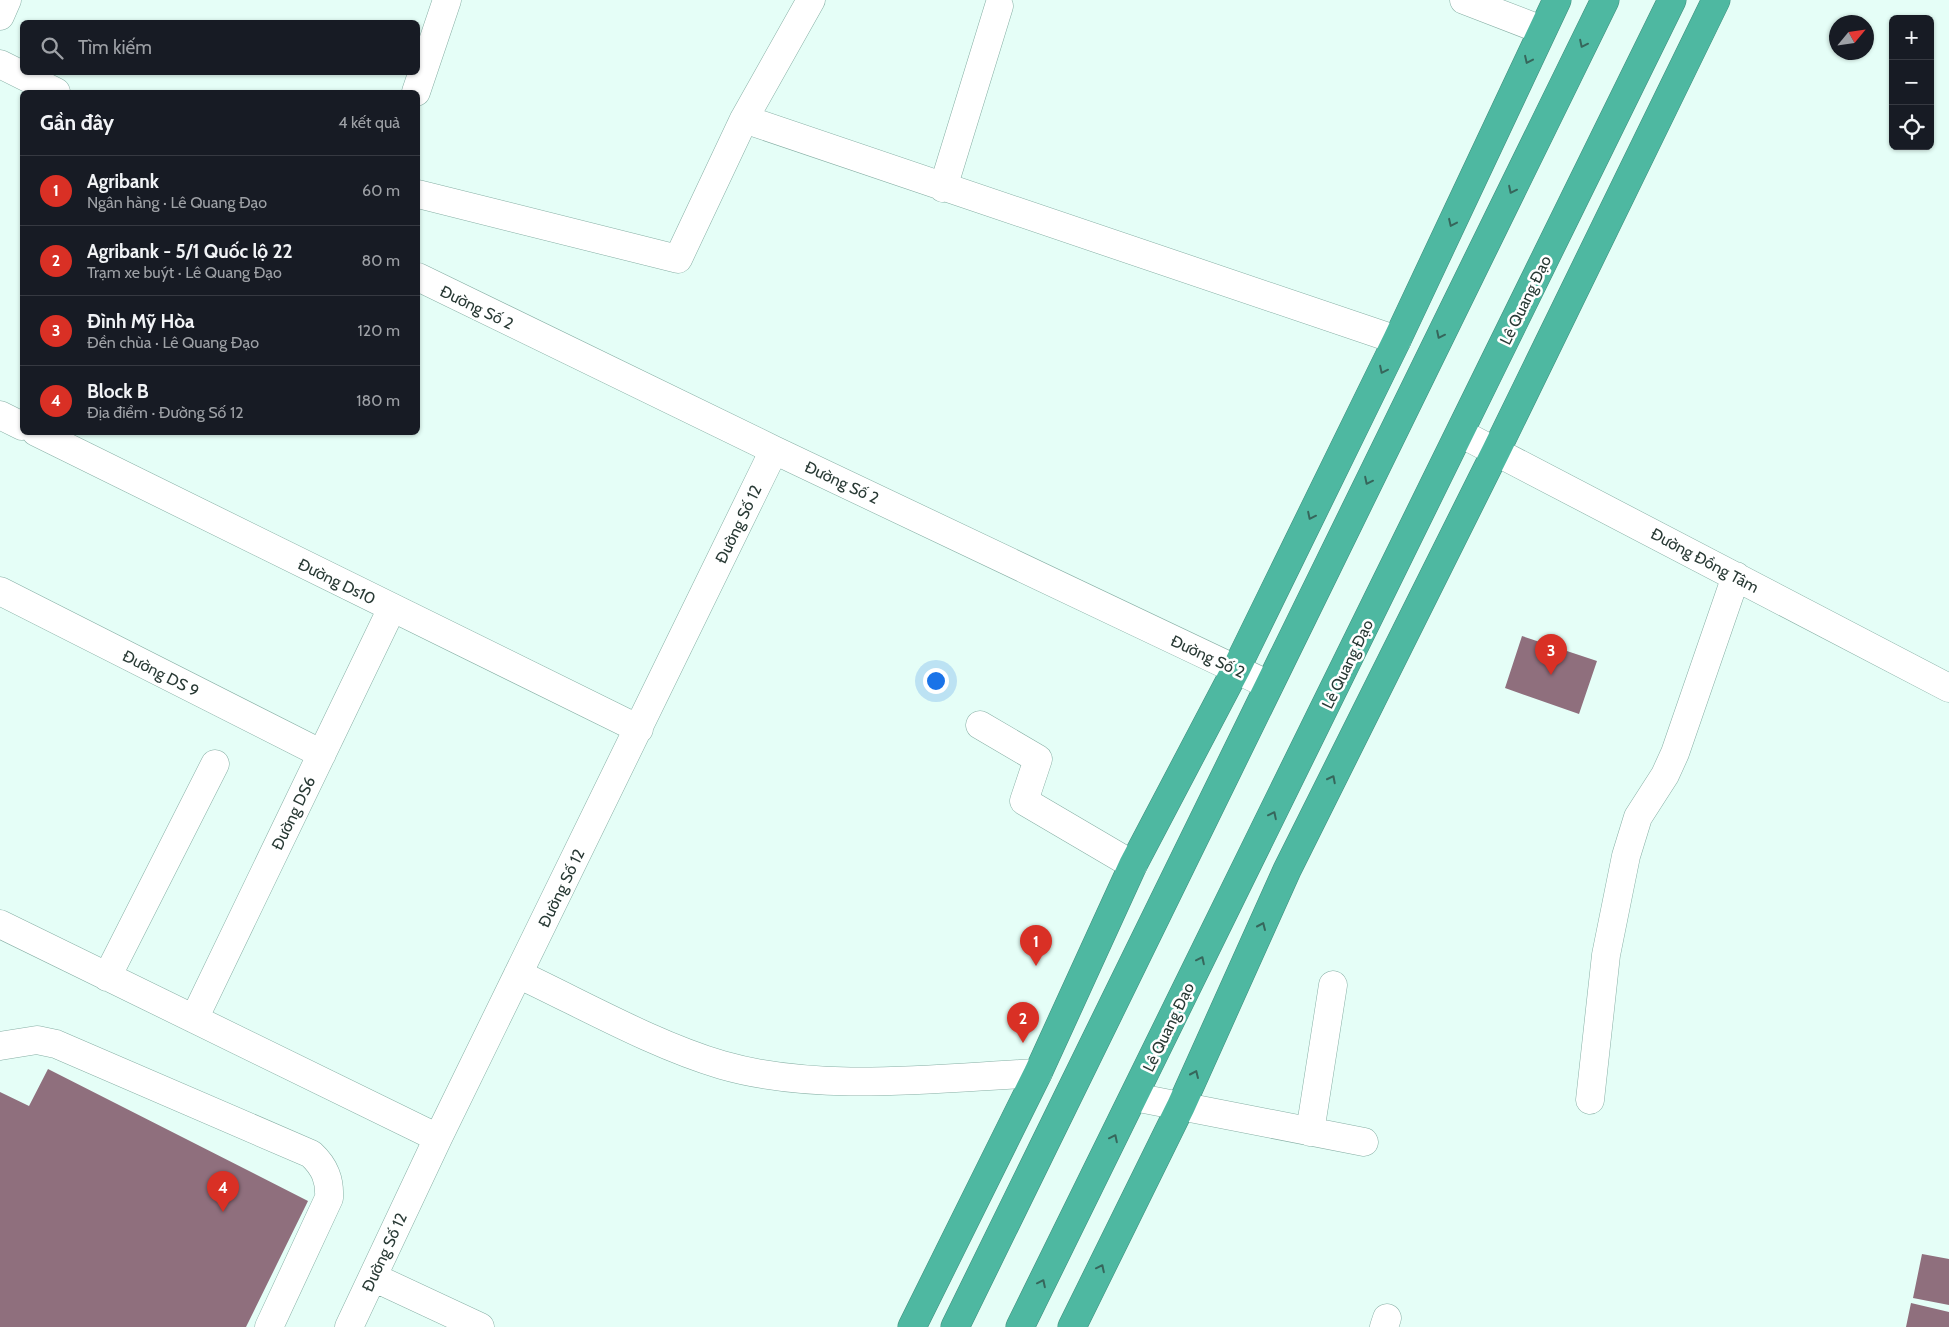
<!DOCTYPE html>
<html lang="vi">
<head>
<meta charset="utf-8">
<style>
  :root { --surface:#171b24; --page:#242831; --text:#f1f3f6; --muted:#9ea1a6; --line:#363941; --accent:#d93025 }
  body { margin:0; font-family:Cabin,sans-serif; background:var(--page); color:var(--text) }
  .controls { position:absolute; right:15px; top:15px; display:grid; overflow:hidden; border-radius:8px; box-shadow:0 1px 4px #0004 }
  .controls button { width:45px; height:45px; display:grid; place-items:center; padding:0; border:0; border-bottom:1px solid var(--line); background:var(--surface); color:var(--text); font:25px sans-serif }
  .compass { position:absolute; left:1829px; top:15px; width:45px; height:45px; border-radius:50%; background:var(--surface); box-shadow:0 1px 4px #0004; rotate:61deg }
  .you { position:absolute; left:935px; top:680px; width:18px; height:18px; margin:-12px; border:4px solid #fff; border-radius:50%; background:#1a73e8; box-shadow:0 0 0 8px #1a73e833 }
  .badge { display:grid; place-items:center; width:32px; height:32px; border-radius:50%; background:var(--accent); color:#fff; font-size:16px; font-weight:700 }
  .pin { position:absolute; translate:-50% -41px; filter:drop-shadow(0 1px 2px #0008) }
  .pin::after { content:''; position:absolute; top:26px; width:18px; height:15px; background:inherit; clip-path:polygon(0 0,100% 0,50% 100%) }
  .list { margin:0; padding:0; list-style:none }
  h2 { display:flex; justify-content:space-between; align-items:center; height:65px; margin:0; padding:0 20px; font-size:21px }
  h2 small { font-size:16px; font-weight:400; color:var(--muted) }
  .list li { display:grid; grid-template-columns:32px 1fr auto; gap:15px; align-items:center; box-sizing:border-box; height:70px; padding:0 20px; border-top:1px solid var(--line) }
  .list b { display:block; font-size:19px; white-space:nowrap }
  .list p { margin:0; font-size:16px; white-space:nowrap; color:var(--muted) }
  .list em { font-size:16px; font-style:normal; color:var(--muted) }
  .icon { flex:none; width:28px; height:28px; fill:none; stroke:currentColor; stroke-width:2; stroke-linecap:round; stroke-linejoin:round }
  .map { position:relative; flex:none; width:1949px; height:1327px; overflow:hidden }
  .search { position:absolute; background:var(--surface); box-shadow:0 1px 4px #0004; left:20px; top:20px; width:400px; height:55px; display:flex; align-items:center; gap:12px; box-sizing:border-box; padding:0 18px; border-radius:8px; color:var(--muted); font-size:19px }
  .panel { position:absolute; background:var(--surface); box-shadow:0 1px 4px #0004; left:20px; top:90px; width:400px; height:345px; border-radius:8px }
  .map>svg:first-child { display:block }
</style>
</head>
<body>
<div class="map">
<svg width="1949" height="1327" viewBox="0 0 1949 1327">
  <rect width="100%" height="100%" fill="#e5fef7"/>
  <path fill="#8f6f7d" d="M1522 636 1597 661 1579 714 1505 688Z
    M48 1069 308 1201 246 1327H0V1092L29 1106Z
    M1922 1254 1949 1259V1305L1913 1298Z
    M1911 1303 1949 1312V1327H1906Z"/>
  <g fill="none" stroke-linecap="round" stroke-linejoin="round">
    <g stroke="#87afa5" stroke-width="29">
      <path id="minor" d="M1464 0 1542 30
        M0 16 7 0
        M0 64 56 92
        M416 92 447 0
        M744 119 1397 340
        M943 188 999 6
        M418 194 678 259 744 119 811 0
        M418 277 774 450 1269 685
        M0 415 22 426
        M36 432 639 729
        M1460 433 1949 688
        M0 591 322 754
        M980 725 1038 759 1024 801 1133 865
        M0 924 438 1138
        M518 974C582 1004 654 1045 722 1065 819 1093 938 1078 1038 1073
        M107 977 215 764
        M194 1019 392 608
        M0 1046 37 1040 56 1044 311 1154C325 1167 330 1180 329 1198L269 1327
        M1134 1097 1364 1142
        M1590 1100 1606 955 1626 856 1638 817 1665 775 1675 753 1736 576
        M1310 1132 1333 985
        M373 1277 480 1327
        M349 1327 438 1138 774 450
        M1384 1327 1387 1318"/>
    </g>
    <g stroke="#418c7b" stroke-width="29">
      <path id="highway" d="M912 1327 1038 1073 1133 865 1236 669 1397 340 1557 0
        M955 1327 1605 0
        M1020 1327 1672 0
        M1072 1327 1181 1106 1287 870 1496 451 1716 0"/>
    </g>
    <use href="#minor" stroke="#fff" stroke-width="28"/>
    <use href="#highway" stroke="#4eb8a1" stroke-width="28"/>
  </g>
  <defs><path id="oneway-chevron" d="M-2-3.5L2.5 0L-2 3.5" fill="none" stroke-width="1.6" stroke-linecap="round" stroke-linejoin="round" transform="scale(1.25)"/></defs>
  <g stroke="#36665b">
    <use href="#oneway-chevron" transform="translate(1583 44) rotate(116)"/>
    <use href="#oneway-chevron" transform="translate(1528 60) rotate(115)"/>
    <use href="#oneway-chevron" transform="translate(1512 190) rotate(116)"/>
    <use href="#oneway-chevron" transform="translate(1452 223) rotate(115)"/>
    <use href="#oneway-chevron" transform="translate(1440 335) rotate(116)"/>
    <use href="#oneway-chevron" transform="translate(1383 370) rotate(116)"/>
    <use href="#oneway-chevron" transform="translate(1368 481) rotate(116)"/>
    <use href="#oneway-chevron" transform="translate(1311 516) rotate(116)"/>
    <use href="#oneway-chevron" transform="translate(1332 779) rotate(-63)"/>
    <use href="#oneway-chevron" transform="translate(1273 815) rotate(-64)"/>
    <use href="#oneway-chevron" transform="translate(1262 926) rotate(-66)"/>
    <use href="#oneway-chevron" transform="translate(1201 960) rotate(-64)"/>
    <use href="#oneway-chevron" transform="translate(1195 1074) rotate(-66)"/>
    <use href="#oneway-chevron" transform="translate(1114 1138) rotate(-64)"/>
    <use href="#oneway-chevron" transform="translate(1101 1268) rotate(-64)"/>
    <use href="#oneway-chevron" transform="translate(1042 1283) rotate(-64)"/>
  </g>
  <g text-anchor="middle" stroke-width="5" stroke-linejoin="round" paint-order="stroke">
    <g font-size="16" fill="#293a35" stroke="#fff">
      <text transform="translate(1525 300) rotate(-64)" y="6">Lê Quang Đạo</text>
      <text transform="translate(477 307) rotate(26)" y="6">Đường Số 2</text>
      <text transform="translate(842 482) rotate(25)" y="6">Đường Số 2</text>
      <text transform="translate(738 524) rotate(-64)" y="6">Đường Số 12</text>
      <text transform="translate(1705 560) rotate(28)" y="6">Đường Đồng Tâm</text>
      <text transform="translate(337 581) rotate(26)" y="6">Đường Ds10</text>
      <text transform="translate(1208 656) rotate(25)" y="6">Đường Số 2</text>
      <text transform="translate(1347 664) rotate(-64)" y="6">Lê Quang Đạo</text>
      <text transform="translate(161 673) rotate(27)" y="6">Đường DS 9</text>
      <text transform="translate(293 813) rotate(-64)" y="6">Đường DS6</text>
      <text transform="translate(561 888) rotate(-64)" y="6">Đường Số 12</text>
      <text transform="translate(1168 1027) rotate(-64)" y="6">Lê Quang Đạo</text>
      <text transform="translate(384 1252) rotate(-65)" y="6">Đường Số 12</text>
    </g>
  </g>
</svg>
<div class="controls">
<button>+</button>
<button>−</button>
<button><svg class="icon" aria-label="locate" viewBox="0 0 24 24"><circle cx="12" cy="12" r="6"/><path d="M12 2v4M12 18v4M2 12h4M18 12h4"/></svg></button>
</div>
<svg class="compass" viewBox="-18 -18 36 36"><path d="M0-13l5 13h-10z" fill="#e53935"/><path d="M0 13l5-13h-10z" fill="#9ea1a6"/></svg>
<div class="you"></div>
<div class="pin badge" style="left:1036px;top:966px">1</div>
<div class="pin badge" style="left:1023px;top:1043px">2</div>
<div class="pin badge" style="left:1551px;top:675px">3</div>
<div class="pin badge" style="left:223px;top:1212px">4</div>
<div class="search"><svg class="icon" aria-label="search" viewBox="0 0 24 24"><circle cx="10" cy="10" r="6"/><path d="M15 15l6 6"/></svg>Tìm kiếm</div>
<section class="panel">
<h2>Gần đây<small>4 kết quả</small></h2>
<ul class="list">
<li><span class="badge">1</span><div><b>Agribank</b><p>Ngân hàng · Lê Quang Đạo</p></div><em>60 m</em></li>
<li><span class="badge">2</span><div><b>Agribank - 5/1 Quốc lộ 22</b><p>Trạm xe buýt · Lê Quang Đạo</p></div><em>80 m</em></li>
<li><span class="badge">3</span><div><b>Đình Mỹ Hòa</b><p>Đền chùa · Lê Quang Đạo</p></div><em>120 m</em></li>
<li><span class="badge">4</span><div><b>Block B</b><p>Địa điểm · Đường Số 12</p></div><em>180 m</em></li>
</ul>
</section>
</div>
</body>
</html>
